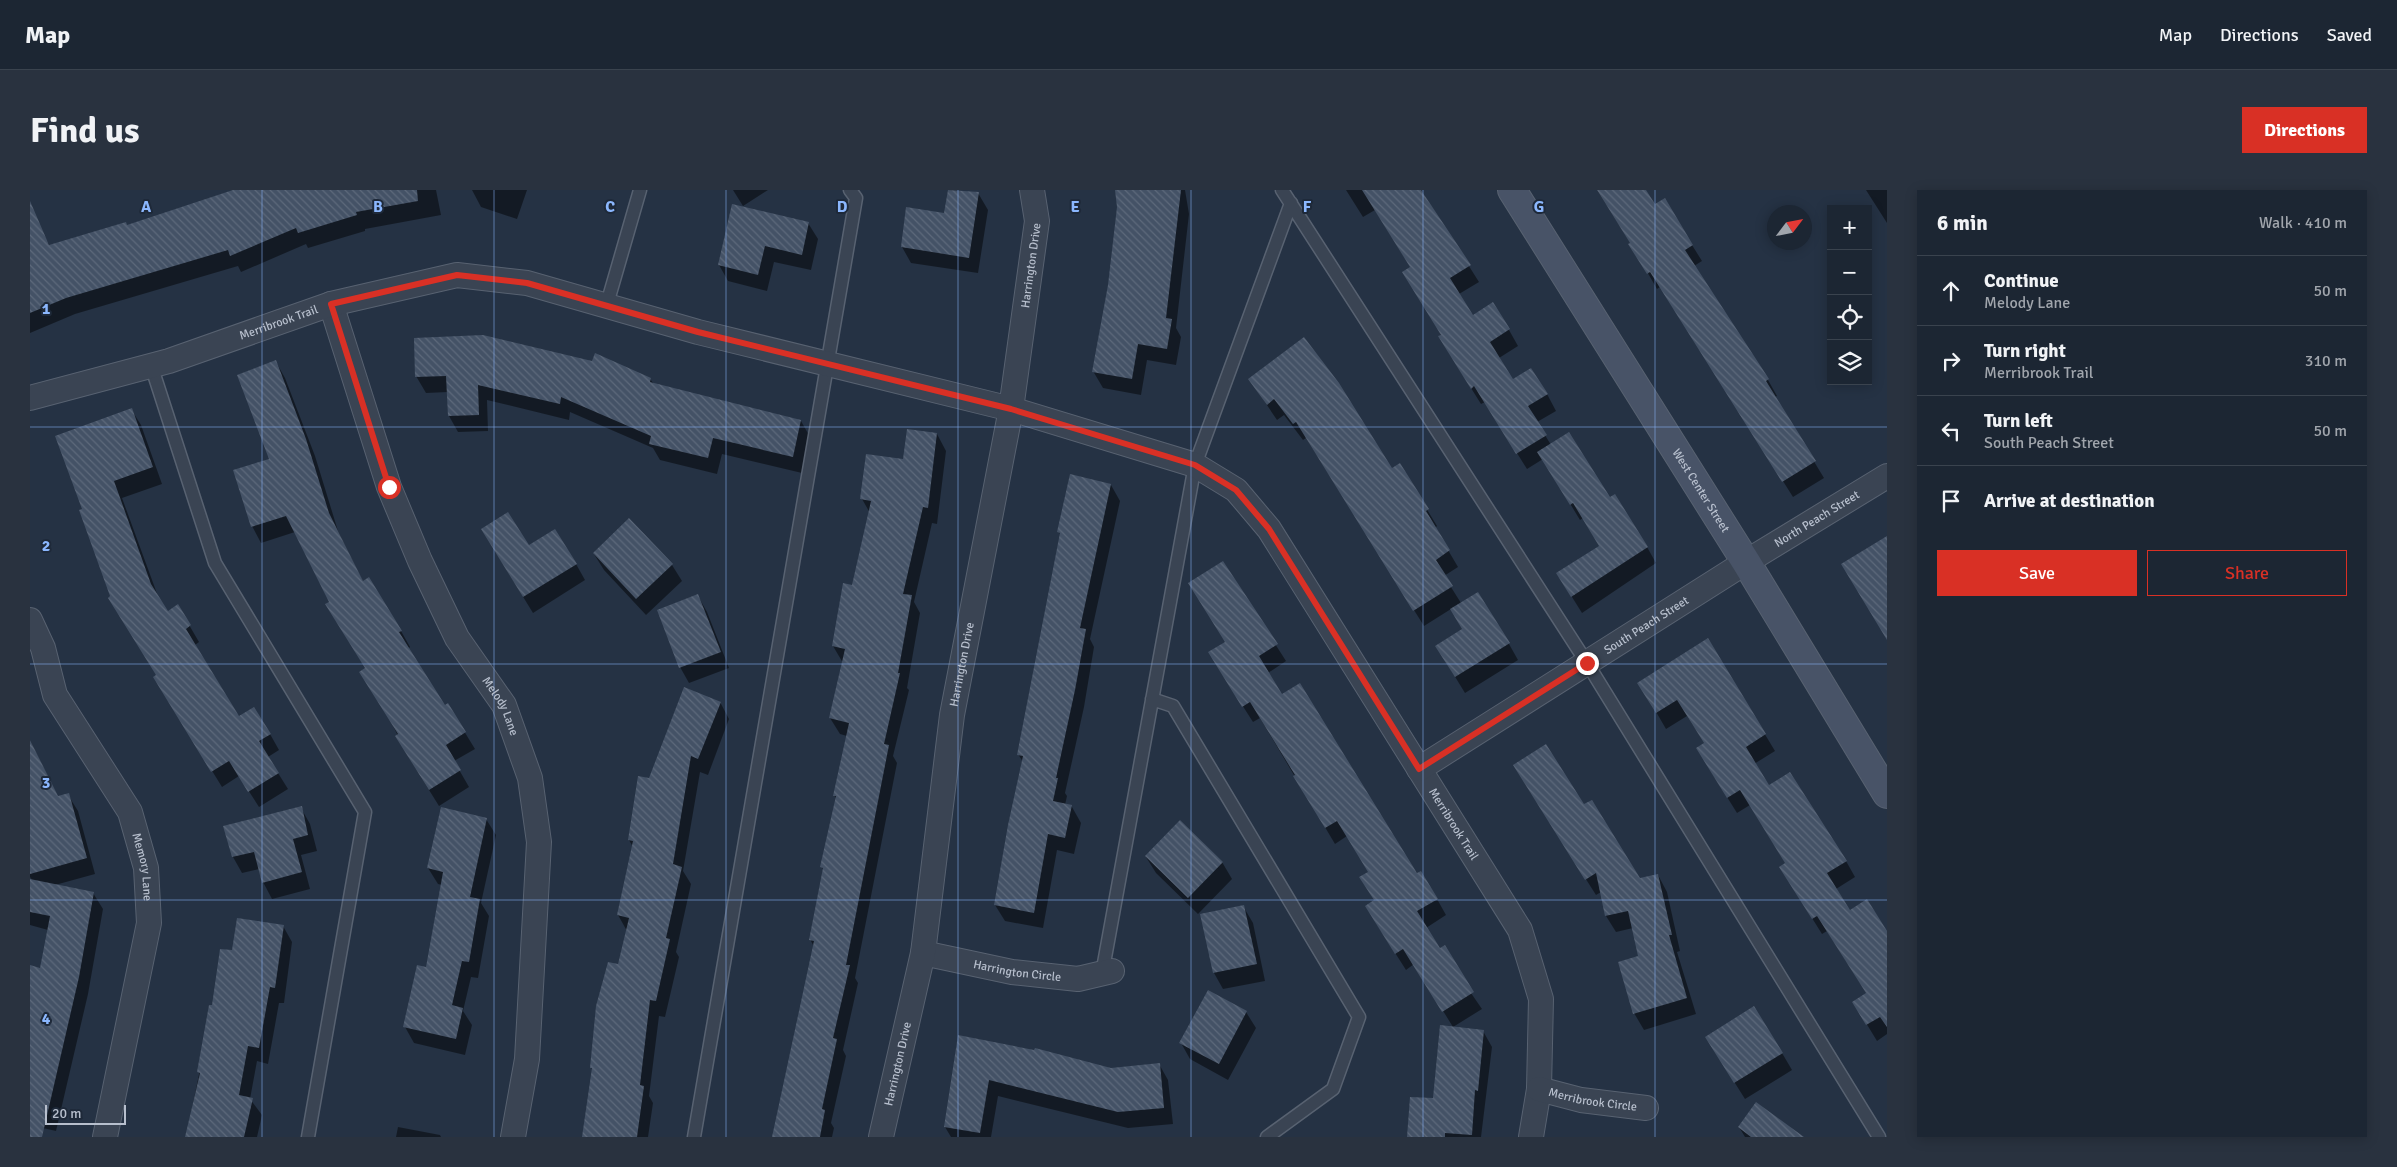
<!DOCTYPE html>
<html lang="en">
<head>
<meta charset="utf-8">
<style>
  :root { --surface:#1c2633; --page:#29323f; --text:#f1f3f6; --muted:#a0a5ac; --line:#3a434e; --accent:#d93025 }
  body { margin:0; font-family:Signika,sans-serif; background:var(--page); color:var(--text) }
  .controls { position:absolute; right:15px; top:15px; display:grid; overflow:hidden; border-radius:0px; box-shadow:0 2px 12px #0003 }
  .controls button { width:45px; height:45px; display:grid; place-items:center; padding:0; border:0; border-bottom:1px solid var(--line); background:var(--surface); color:var(--text); font:25px sans-serif }
  .compass { position:absolute; left:1737px; top:15px; width:45px; height:45px; border-radius:50%; background:var(--surface); box-shadow:0 2px 12px #0003; rotate:58deg }
  .scale { position:absolute; left:15px; bottom:12px; width:81px; box-sizing:border-box; padding-left:5px; border:2px solid #b7bfcd; border-top:0; font-size:14px; line-height:18px; white-space:nowrap; color:#b7bfcd; -webkit-text-stroke:4px #1e2939; paint-order:stroke }
  .stop { position:absolute; width:15px; height:15px; margin:-11px; border:4px solid #d93025; border-radius:50%; background:#fff }
  .stop.end { background:#d93025; border-color:#fff; box-shadow:0 1px 5px #0008 }
  .list { margin:0; padding:0; list-style:none }
  h2 { display:flex; justify-content:space-between; align-items:center; height:65px; margin:0; padding:0 20px; font-size:21px }
  h2 small { font-size:16px; font-weight:400; color:var(--muted) }
  .list li { display:grid; grid-template-columns:32px 1fr auto; gap:15px; align-items:center; box-sizing:border-box; height:70px; padding:0 20px; border-top:1px solid var(--line) }
  .list b { display:block; font-size:19px; white-space:nowrap }
  .list p { margin:0; font-size:16px; white-space:nowrap; color:var(--muted) }
  .list em { font-size:16px; font-style:normal; color:var(--muted) }
  .actions { display:flex; gap:10px; padding:15px 20px }
  .actions a { flex:1; padding:11px 0; border:1px solid var(--accent); border-radius:0px; text-align:center; font-size:18px; color:var(--accent) }
  .actions .main { background:var(--accent); color:#fff }
  .icon { flex:none; width:28px; height:28px; fill:none; stroke:currentColor; stroke-width:2; stroke-linecap:round; stroke-linejoin:round }
  .map { position:relative; flex:none; width:1857px; height:947px; overflow:hidden; border-radius:0px }
  header { display:flex; align-items:center; gap:30px; box-sizing:border-box; height:70px; padding:0 25px; background:var(--surface); border-bottom:1px solid var(--line) }
  header strong { font-size:24px }
  nav { display:flex; gap:28px; margin-inline-start:auto; font-size:18px }
  .intro { display:flex; align-items:center; justify-content:space-between; box-sizing:border-box; height:120px; padding:0 30px }
  h1 { margin:0; font-size:35px }
  .button { padding:12px 22px; border-radius:0px; background:var(--accent); color:#fff; font-size:18px; font-weight:700 }
  main { display:flex; gap:30px; padding:0 30px }
  aside { flex:1; background:var(--surface); border-radius:0px; box-shadow:0 2px 12px #0003 }
  .map>svg:first-child { display:block }
</style>
</head>
<body>
<header>
<strong>Map</strong>
<nav><a>Map</a><a>Directions</a><a>Saved</a></nav>
</header>
<div class="intro"><h1>Find us</h1><a class="button">Directions</a></div>
<main>
<div class="map">
<svg width="1857" height="947" viewBox="0 0 1857 947">
  <defs>
    <pattern id="building-back-hatch" width="6" height="6" patternUnits="userSpaceOnUse" patternTransform="scale(1.25)"><rect width="6" height="6" fill="#445266"/><path d="M-1 5l2 2M0 0l6 6M5-1l2 2" fill="none" stroke="#5d697b"/></pattern>
  </defs>
  <rect width="100%" height="100%" fill="#253244"/>
  <path fill="#0007" d="M206 0H406L411 25 335 39V41L278 58 276 54 211 82 208 76 45 124 0 143V52L14 46 20 56 97 36Z
    M442 0H497L487 29 451 17Z
    M703 0H738L713 16Z
    M919 0 948 3 958 20 948 83 881 73 872 57 919 25 916 19Z
    M1087 0H1155L1159 24 1146 138 1151 147 1146 175 1117 170 1111 205 1073 198 1063 181 1080 95 1089 17Z
    M1316 0H1391L1449 92 1429 104 1443 126 1479 140 1488 156 1469 168 1483 191 1517 204 1526 221 1507 232 1521 255 1579 308 1617 357 1626 373 1552 423 1537 399 1570 356 1553 328 1550 330 1513 269 1497 279 1455 212 1451 214 1419 163 1381 78 1345 20 1333 27Z
    M1567 0H1614L1625 16 1662 55 1672 71 1664 76 1738 190 1747 206 1745 207 1794 288 1763 307 1630 97 1627 99 1601 54Z
    M1836 0H1857V33Z
    M778 33 788 49 781 80 744 72 737 101 698 91 689 75Z
    M385 149 620 189 624 194 771 231 780 247 772 283 692 264 687 284 630 270 623 258 540 222 539 230 457 210 458 241 428 242 419 226 418 202 396 203 386 186Z
    M246 172 255 188 285 266 308 341 333 392 371 441 380 457 378 459 414 517 418 515 445 559 424 571 439 597 409 616 376 563 336 479 265 342 231 353 222 336 241 270Z
    M1220 190 1362 280 1370 275 1407 336 1405 338 1428 377 1414 386 1431 413 1479 454 1488 470 1435 503 1416 472 1433 440 1421 419 1394 436 1276 248 1273 250 1254 225 1247 230Z
    M101 219 111 235 132 294 92 308 129 409 137 423 148 416 169 452 165 455 209 527 240 544 249 560 238 567 258 599 229 617 209 586 192 597 134 503 127 486 81 407 54 320Z
    M907 244 916 261 907 334 902 333 884 412 890 423 877 498 879 500 863 566 867 573 825 788 828 793 813 860 816 866 801 933 804 938 802 947H744L784 757 780 749 794 682 792 677 807 610 804 605 817 546 810 544 800 528 813 473 803 456 823 396 840 323 832 309Z
    M1081 295 1090 311 1060 449 1064 457 1054 517 1035 603 1037 606 1035 615 1042 617 1051 633 1044 664 1027 660 1013 738 975 731 965 715 993 572 988 564 1031 346 1029 342Z
    M462 356 498 357 546 374 555 390 503 423Z
    M564 364 642 375 652 391 616 425 574 380Z
    M1193 373 1256 471 1238 483 1252 506 1407 709 1416 725 1396 738 1452 819 1423 837 1384 774 1376 780 1346 733 1345 711 1339 682 1317 646 1305 654 1230 528 1223 532 1189 479 1196 453Z
    M668 406 677 422 699 478 659 493 650 477Z
    M1678 450 1745 561 1724 574 1739 596 1816 671 1825 687 1806 699 1819 721 1857 743V844L1847 851 1833 828 1837 804 1797 741 1792 744 1760 693 1756 674 1720 615 1707 623 1677 575 1675 554 1657 526 1636 539 1618 508Z
    M690 512 699 529 678 585 670 582 653 681 661 694 646 762 649 767 635 827 629 826 619 906 623 913 618 947H553L563 881 561 877 597 741 588 725 603 657 599 650 620 589Z
    M0 550 28 608 38 605 48 621 65 684 25 695 63 703 73 719 58 804 26 941 0 935V777L11 779 18 740 0 735V691H3L0 687Z
    M1494 592 1554 616 1610 689 1628 685 1637 702 1650 761 1647 762 1666 824 1614 840 1604 823 1609 767 1603 738 1586 742 1576 726 1571 702 1566 705Z
    M271 618 280 634 287 661 271 665 280 699 242 709 233 692 229 679 212 683 203 667 195 637Z
    M456 629 466 645 451 713 459 726 448 788 441 787 433 821 442 835 435 865 384 853 375 837 397 779 412 695 408 694 398 678Z
    M1116 667 1192 672 1202 689 1168 724 1126 683Z
    M1213 716 1223 733 1235 791 1193 799 1184 783 1171 725Z
    M253 736 262 752 254 813H249L238 874 227 871 220 909 232 925 227 947H156L183 817 203 761Z
    M1216 822 1226 838 1198 890 1160 869 1151 853Z
    M1453 841 1462 857 1451 947H1378Z
    M929 847 1080 879 1129 874 1138 890 1143 934 1098 938 968 906 961 947H921L915 937Z
    M1686 863H1752L1762 880 1715 909Z
    M368 937 410 945 411 947H366Z
    M1709 937 1772 947H1715Z"/>
  <path fill="url(#building-back-hatch)" d="M203 0H387L388 11 326 22 327 25 268 43 266 38 200 66 198 60 36 108 0 123V11L19 55 96 32 97 35Z
    M918 0 949 2 939 68 871 57 876 17 914 23Z
    M1085 0H1151L1136 128 1142 129 1137 159 1108 154 1102 189 1062 182 1078 95 1087 17Z
    M1332 0H1391L1441 75 1420 88 1443 125 1463 112 1480 139 1460 152 1483 189 1501 178 1518 204 1498 216 1517 245 1486 264 1444 196 1441 199 1408 146 1411 145 1372 82 1380 77Z
    M1567 0H1616L1625 14 1635 8 1663 55 1655 60 1739 189 1736 191 1786 271 1752 292 1620 82 1617 84 1598 54 1600 53Z
    M702 14 779 32 772 65 735 56 728 85 688 75Z
    M453 145 562 171 565 163 621 188 620 192 771 230 763 267 683 248 678 268 619 254 621 246 531 207 530 214 448 195 449 225 418 226 416 186 385 187 384 148Z
    M1274 147 1309 193 1362 278 1370 273 1399 319 1396 321 1420 360 1406 370 1423 396 1383 421 1266 232 1263 234 1244 209 1237 215 1218 189Z
    M246 170 276 249 299 323 333 391 339 387 372 441 369 442 415 515 418 513 436 542 416 555 431 580 399 600 365 546 368 544 329 482 335 478 295 414 299 412 256 326 221 337 203 280 239 269 207 185Z
    M102 218 123 277 84 291 121 394 138 421 148 414 161 435 156 439 209 526 224 517 241 544 229 551 249 583 218 602 199 571 181 582 123 487 126 485 78 408 80 406 49 320 52 319 25 246Z
    M877 239 907 243 898 318 893 317 873 404 882 405 868 483H870L854 554 859 555 816 775H820L803 848 807 849 792 919 795 920 790 947H742L784 751 779 750 793 678 790 677 806 606H803L819 533 799 528 815 459 802 456 813 393 822 395 841 311 830 309 836 264 873 269Z
    M1539 242 1580 307 1585 304 1618 357 1541 407 1526 383 1569 356 1543 313 1540 315 1507 262Z
    M1040 284 1081 294 1050 438 1056 439 1045 500 1026 588H1028L1023 611 1042 615 1035 648 1018 644 1004 723 964 715 978 635 993 566 987 565 1030 343 1027 342Z
    M478 322 499 355 525 339 547 374 493 407 451 339Z
    M599 328 643 374 606 409 563 363Z
    M1857 346V450L1811 374Z
    M1193 371 1248 454 1229 466 1252 504 1270 493 1387 683 1391 681 1408 709 1387 721 1410 758 1415 755 1444 802 1412 822 1373 759 1365 764 1335 716 1344 710 1329 687 1338 682 1307 631 1295 638 1263 586 1265 585 1220 512 1212 517 1178 462 1195 452 1158 393Z
    M1448 402 1480 453 1425 487 1405 456 1432 439 1420 419Z
    M668 404 691 462 649 478 627 420Z
    M1678 448 1736 544 1716 557 1739 595 1760 582 1817 671 1797 683 1820 720 1837 709 1857 741V837L1850 827 1836 835 1822 812 1836 803 1787 726 1782 729 1749 677 1755 673 1710 600 1697 608 1666 558 1674 553 1647 510 1626 523 1607 493Z
    M654 497 691 512 668 569 661 566 643 674 652 677 636 748 640 749 626 811 620 810 610 895 614 896 607 947H552L562 878H560L566 816 578 772 588 774 599 728 587 725 603 651 598 650 608 586 619 588Z
    M0 550 28 606 39 603 57 668 0 684Z
    M1516 554 1554 614 1562 610 1610 688 1628 684 1642 745H1639L1657 808 1603 824 1588 772 1608 766 1598 721 1575 726 1566 683 1555 690 1483 575Z
    M272 616 278 645 263 649 272 682 232 693 224 662 202 667 193 636Z
    M411 617 457 628 440 707 450 709 439 772 432 771 422 815 433 818 426 849 373 837 387 775 396 777 413 682 397 678Z
    M1150 630 1193 672 1158 708 1115 666Z
    M0 689 64 702 49 787 12 947H0V775L10 778 20 726 0 722Z
    M1214 715 1227 774 1183 783 1170 724Z
    M207 728 254 735 245 798 240 797 229 858 218 856 209 905 223 908 214 947H155L170 883 167 882 179 815H182L190 759 202 760Z
    M1178 800 1217 821 1189 874 1149 853Z
    M1724 816 1753 863 1704 893 1675 847Z
    M1410 835 1454 840 1448 901 1445 900 1442 945 1415 943V947H1377L1380 907 1403 908Z
    M928 845 1004 860 1005 858 1081 878 1130 873 1134 918 1088 922 959 890 950 943 914 937Z
    M1726 912 1774 947H1721L1708 937Z"/>
  <g fill="none" stroke-linecap="round" stroke-linejoin="round">
    <g stroke="#586271" stroke-width="15">
      <path id="lane" d="M1252 0 1557 473 1849 947
        M577 114 610 0
        M121 175 185 373 335 622 278 947
        M1122 509 1143 516 1329 827 1303 899 1237 947
        M1072 784 1165 275 1261 13
        M664 947 826 8 820 0"/>
    </g>
    <g stroke="#586271" stroke-width="26">
      <g id="street">
        <path id="s1" d="M301 114 359 297 390 371 427 448 474 515 500 588 509 652 497 869 483 947"/>
        <path id="s2" d="M0 208 139 171 301 114 427 85 497 93 668 142 981 219 1165 275 1206 300 1239 339 1490 740 1511 809 1509 899 1501 947"/>
        <path id="s3" d="M0 430 13 458 25 505 100 622 116 678 119 733 75 947"/>
        <path id="s4" d="M1389 579 1716 372 1857 286"/>
        <path id="s5" d="M893 763 982 782 1048 789 1082 781"/>
        <path id="s6" d="M1509 899 1551 910 1616 918"/>
        <path id="s7" d="M851 947 893 763 922 525 981 219 1007 31 1002 0"/>
      </g>
    </g>
    <g stroke="#586271" stroke-width="30">
      <g id="secondary">
        <path id="s8" d="M1482 0 1716 372 1857 604"/>
      </g>
    </g>
    <use href="#lane" stroke="#3a4453" stroke-width="12"/>
    <use href="#street" stroke="#3a4453" stroke-width="24"/>
    <use href="#secondary" stroke="#485367" stroke-width="28"/>
  </g>
  <g fill="none" stroke-linecap="round" stroke-linejoin="round">
    <path stroke="#d93025" stroke-width="6" d="M359 297 301 114 427 85 497 93 668 142 981 219 1165 275 1206 300 1239 339 1389 579 1557 473"/>
  </g>
  <path fill="none" stroke="#8bb7fe" stroke-width="1" stroke-opacity="0.55" d="M232 0V947M464 0V947M696 0V947M928 0V947M1161 0V947M1393 0V947M1625 0V947M0 237H1857M0 474H1857M0 710H1857"/>
  <g text-anchor="middle" stroke-width="4" stroke-linejoin="round" paint-order="stroke">
    <g font-size="12" fill="#b7bfcd" stroke="#1e2939">
      <text dy="4" stroke="none"><textPath href="#s7" startOffset="885">Harrington Drive</textPath></text>
      <text dy="4" stroke="none"><textPath href="#s2" startOffset="260">Merribrook Trail</textPath></text>
      <text dy="4" stroke="none"><textPath href="#s8" startOffset="355">West Center Street</textPath></text>
      <text dy="4" stroke="none"><textPath href="#s4" startOffset="470">North Peach Street</textPath></text>
      <text dy="4" stroke="none"><textPath href="#s4" startOffset="269">South Peach Street</textPath></text>
      <text dy="4" stroke="none"><textPath href="#s7" startOffset="480">Harrington Drive</textPath></text>
      <text dy="4" stroke="none"><textPath href="#s1" startOffset="439">Melody Lane</textPath></text>
      <text dy="4" stroke="none"><textPath href="#s2" startOffset="1655">Merribrook Trail</textPath></text>
      <text dy="4" stroke="none"><textPath href="#s3" startOffset="275">Memory Lane</textPath></text>
      <text dy="4" stroke="none"><textPath href="#s5" startOffset="96">Harrington Circle</textPath></text>
      <text dy="4" stroke="none"><textPath href="#s7" startOffset="75">Harrington Drive</textPath></text>
      <text dy="4" stroke="none"><textPath href="#s6" startOffset="55">Merribrook Circle</textPath></text>
    </g>
  </g>
  <g font-size="16" text-anchor="middle" font-weight="bold" fill="#8bb7fe" stroke="#1e2939" stroke-width="4" stroke-linejoin="round" paint-order="stroke">
    <text x="116" y="22">A</text>
    <text x="348" y="22">B</text>
    <text x="580" y="22">C</text>
    <text x="812" y="22">D</text>
    <text x="1045" y="22">E</text>
    <text x="1277" y="22">F</text>
    <text x="1509" y="22">G</text>
    <text x="16" y="124">1</text>
    <text x="16" y="361">2</text>
    <text x="16" y="598">3</text>
    <text x="16" y="834">4</text>
  </g>
</svg>
<div class="controls">
<button>+</button>
<button>−</button>
<button><svg class="icon" aria-label="locate" viewBox="0 0 24 24"><circle cx="12" cy="12" r="6"/><path d="M12 2v4M12 18v4M2 12h4M18 12h4"/></svg></button>
<button><svg class="icon" aria-label="layers" viewBox="0 0 24 24"><path d="M12 4l9 5-9 5-9-5zM3 14l9 5 9-5"/></svg></button>
</div>
<svg class="compass" viewBox="-18 -18 36 36"><path d="M0-13l5 13h-10z" fill="#e53935"/><path d="M0 13l5-13h-10z" fill="#a0a5ac"/></svg>
<div class="scale">20 m</div>
<div class="stop" style="left:359px;top:297px"></div>
<div class="stop end" style="left:1557px;top:473px"></div>
</div>
<aside>
<h2>6 min<small>Walk · 410 m</small></h2>
<ul class="list">
<li><svg class="icon" aria-label="ahead" viewBox="0 0 24 24"><path d="M12 20V5M6 11l6-6 6 6"/></svg><div><b>Continue</b><p>Melody Lane</p></div><em>50 m</em></li>
<li><svg class="icon" aria-label="right" viewBox="0 0 24 24"><path d="M7 20v-9h11M14 6l5 5-5 5"/></svg><div><b>Turn right</b><p>Merribrook Trail</p></div><em>310 m</em></li>
<li><svg class="icon" aria-label="left" viewBox="0 0 24 24"><path d="M17 20v-9H6M10 6l-5 5 5 5"/></svg><div><b>Turn left</b><p>South Peach Street</p></div><em>50 m</em></li>
<li><svg class="icon" aria-label="arrive" viewBox="0 0 24 24"><path d="M6 21V4h12l-3 4 3 4H6"/></svg><div><b>Arrive at destination</b></div></li>
</ul>
<div class="actions"><a class="main">Save</a><a>Share</a></div>
</aside>
</main>
</body>
</html>
